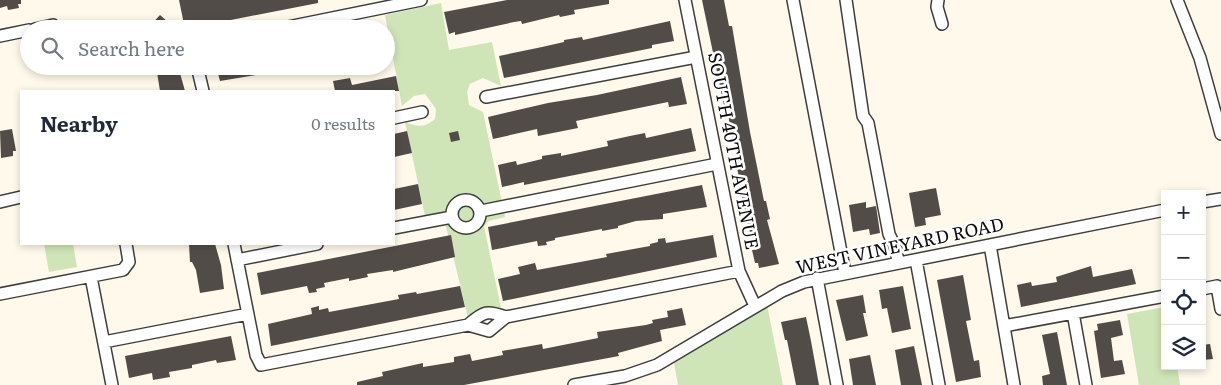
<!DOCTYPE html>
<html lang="en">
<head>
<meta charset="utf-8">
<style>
  :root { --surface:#fff; --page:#f2f2f3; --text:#1f2937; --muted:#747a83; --line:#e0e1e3 }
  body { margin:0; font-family:Literata,serif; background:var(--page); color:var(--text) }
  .controls { position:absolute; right:15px; bottom:15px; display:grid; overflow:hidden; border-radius:0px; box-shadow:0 2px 8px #0003 }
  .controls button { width:45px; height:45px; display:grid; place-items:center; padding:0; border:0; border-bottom:1px solid var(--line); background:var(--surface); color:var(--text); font:25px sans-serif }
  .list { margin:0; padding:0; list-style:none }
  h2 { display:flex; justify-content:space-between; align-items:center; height:65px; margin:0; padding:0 20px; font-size:21px }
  h2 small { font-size:16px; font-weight:400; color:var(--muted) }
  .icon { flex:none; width:28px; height:28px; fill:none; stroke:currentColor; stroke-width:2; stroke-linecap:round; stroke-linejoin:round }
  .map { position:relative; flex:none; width:1221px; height:385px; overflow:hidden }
  .search { position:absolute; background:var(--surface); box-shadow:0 2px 8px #0003; left:20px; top:20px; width:375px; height:55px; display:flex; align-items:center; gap:12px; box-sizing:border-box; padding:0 18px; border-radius:28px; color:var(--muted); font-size:19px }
  .panel { position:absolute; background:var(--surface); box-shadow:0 2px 8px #0003; left:20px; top:90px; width:375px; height:155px; border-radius:0px }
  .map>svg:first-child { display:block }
</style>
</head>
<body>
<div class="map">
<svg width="1221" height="385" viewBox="0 0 1221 385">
  <rect width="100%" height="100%" fill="#fef9ea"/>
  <path fill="#d0e5b7" d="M441 3 449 50 492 42 501 86 483 78 470 84 467 92 469 105 483 112 505 217 489 221 484 226 502 313C487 309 480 307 468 318L443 214 425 216 405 122C418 127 424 128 435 119L436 109 425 94 414 96 402 106 385 15Z
    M44 244H73L77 267 49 272Z
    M766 300 783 385H678L673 357Z
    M1165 307V366H1177L1180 385H1139L1127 314Z"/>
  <path fill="#524c48" d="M0 0H21V4H18L19 8 8 10 7 6 0 8Z
    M179 0H318V3L185 29Z
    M507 0H609V4L574 10 575 14 560 17 559 15 522 24 521 21 514 22 455 35V32L449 34 444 12Z
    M702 0H724L729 26H732L750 132 764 201H766L770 219 767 220 779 264 759 268 758 263H755L752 250H754L743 202 728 114 726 115Z
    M160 15 176 29H147Z
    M670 21 674 41 652 45V48L504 78 499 56 542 47 564 42V40L582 37 583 40Z
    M156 66H178L185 91H160Z
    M216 66H292V69L220 81Z
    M396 76 399 91H335L333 81 350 78 352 85Z
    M681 77 687 104 669 107 668 102 576 121 578 128 538 136 537 129 493 139 488 117 548 103 597 95Z
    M691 128 696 151 524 185V182L502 187 498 165 516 161 517 165 542 159V156L561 153V156L608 146 607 141 630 136 645 133 646 138Z
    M12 129 16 151H13V156L1 158 0 131Z
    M407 131 412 153 394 157V134Z
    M458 131 460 140 451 142 449 133Z
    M418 184 422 204 394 210V189Z
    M702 185 707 207 663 214V219L636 221 618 226V228L602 231V229L555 238V240L546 242 547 245 538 246 537 241 492 250 488 227Z
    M936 188 941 215 925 218 926 225 915 227 909 193Z
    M866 202V208L876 206 880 233 870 235 869 229 853 232 849 205Z
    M451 235 455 257 393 272V270L367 274 368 277 349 281V278L324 283 325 287 316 289 317 292 309 293 307 286 261 295 257 273Z
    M713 235 717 257 503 301 498 279 520 274 518 267 535 263 537 270 607 257 606 254 650 246V244L658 242V239L665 238 666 243Z
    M189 244H215L221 265 224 289 200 293 196 270 192 262H190Z
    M1091 266 1093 277 1132 269 1136 284 1021 307 1017 285 1031 282 1032 286 1057 282 1056 277Z
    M963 275 971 320 966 321 974 361 979 360 981 377 956 382 937 280Z
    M460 286 465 307 271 346 268 324 312 314 311 308 319 306V310L328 308 329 312 399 299 398 295 416 292 417 294Z
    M903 286 911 329 892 333 887 308 882 309 879 290Z
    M863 295 866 313H863L868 336 846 341 836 300Z
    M682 308 686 325 660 330 662 341 618 353 619 356 464 385H357V382L383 376 382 372 423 363V367L454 362V357L470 354 472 361 503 355 502 351 542 344 543 349 598 338 597 332 646 325 653 323 652 320 668 317 667 311Z
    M806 317 811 341 819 385H796L787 340H785L781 322Z
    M1120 320 1123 335 1111 338 1114 361 1122 360 1125 374 1101 378 1094 331 1098 330 1097 324Z
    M1057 332 1067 385H1043L1042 376 1050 374 1042 335Z
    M231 336 236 360 217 363 216 360 192 365V368L169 372 170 377 153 380 152 373 129 378 125 356Z
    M1210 344 1213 359 1202 360V345Z
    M914 346 922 385H901L895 350Z
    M870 355 876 385H853L849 359Z"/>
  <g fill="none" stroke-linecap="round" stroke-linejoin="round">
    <g stroke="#3e3e3e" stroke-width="14">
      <path id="minor" d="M685 0 739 271 755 306
        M793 0 845 273
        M846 0 863 116 868 123 889 234 896 249 898 263
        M938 0 937 7 942 24
        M1177 0 1200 58 1221 134
        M35 29 53 25
        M278 29 421 0
        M0 36 29 30
        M197 66 203 91
        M486 97 696 57
        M394 118 422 112
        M452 214a14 14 0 1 1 28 0a14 14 0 1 1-28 0Z
        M0 202 21 197
        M1202 202 1221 199
        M481 211 717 164
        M394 228 452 217
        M234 244 256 355 261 365 468 325 489 331 506 317 739 271
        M990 245 1014 385
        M237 260 317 244
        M916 260 939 385
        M91 277 112 385
        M817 278 837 385
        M1202 289 1217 286 1221 309
        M0 294 123 270 129 262 126 244
        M1073 313 1086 385
        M468 325C484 311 487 310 506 317
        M1004 326 1165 296
        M104 342 248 314
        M574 385 625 376 657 365 782 291 804 282 1165 210"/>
    </g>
    <use href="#minor" stroke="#fff" stroke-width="11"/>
  </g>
  <g text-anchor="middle" stroke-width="5" stroke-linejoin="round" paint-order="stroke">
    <g font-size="18" fill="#0b0b0b" stroke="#fff">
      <text transform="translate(733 151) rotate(79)" y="6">SOUTH 40TH AVENUE</text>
      <text transform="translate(900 246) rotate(-12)" y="6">WEST VINEYARD ROAD</text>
    </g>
  </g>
</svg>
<div class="controls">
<button>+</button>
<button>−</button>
<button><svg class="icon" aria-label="locate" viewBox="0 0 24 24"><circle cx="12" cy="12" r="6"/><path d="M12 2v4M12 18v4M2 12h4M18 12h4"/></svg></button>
<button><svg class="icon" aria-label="layers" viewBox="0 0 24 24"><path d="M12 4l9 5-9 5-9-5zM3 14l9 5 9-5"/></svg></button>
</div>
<div class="search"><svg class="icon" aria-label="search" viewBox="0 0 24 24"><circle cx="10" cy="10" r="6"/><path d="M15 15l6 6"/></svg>Search here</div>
<section class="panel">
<h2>Nearby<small>0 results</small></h2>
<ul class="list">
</ul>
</section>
</div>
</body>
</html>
